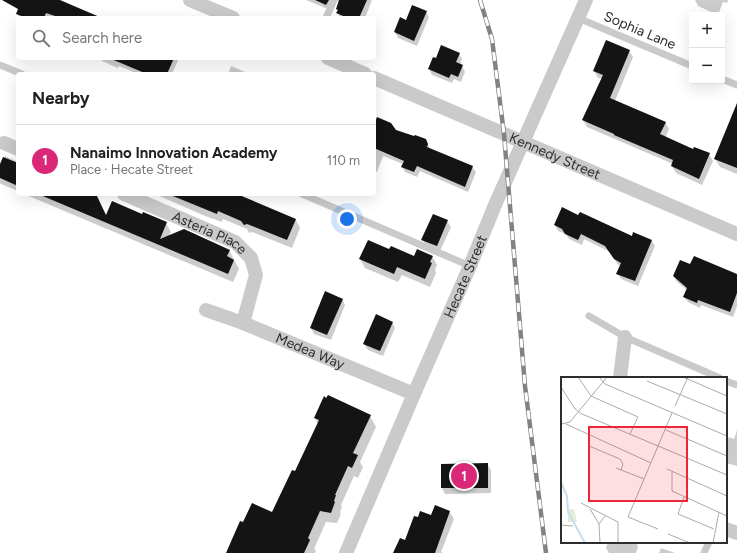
<!DOCTYPE html>
<html lang="en">
<head>
<meta charset="utf-8">
<style>
  :root { --surface:#fff; --page:#f6f6f6; --text:#222; --muted:#767676; --line:#e0e0e0; --accent:#db2777 }
  body { margin:0; font-family:Figtree,sans-serif; background:var(--page); color:var(--text) }
  .controls { position:absolute; right:12px; top:12px; display:grid; overflow:hidden; border-radius:4px; box-shadow:0 4px 16px #0002 }
  .controls button { width:36px; height:36px; display:grid; place-items:center; padding:0; border:0; border-bottom:1px solid var(--line); background:var(--surface); color:var(--text); font:20px sans-serif }
  .you { position:absolute; left:347px; top:219px; width:14px; height:14px; margin:-10px; border:3px solid #fff; border-radius:50%; background:#1a73e8; box-shadow:0 0 0 6px #1a73e833 }
  .badge { display:grid; place-items:center; width:26px; height:26px; border-radius:50%; background:var(--accent); color:#fff; font-size:13px; font-weight:700 }
  .pin { position:absolute; translate:-50% -50%; border:2px solid #fff; box-shadow:0 1px 4px #0006 }
  .list { margin:0; padding:0; list-style:none }
  h2 { display:flex; justify-content:space-between; align-items:center; height:52px; margin:0; padding:0 16px; font-size:17px }
  h2 small { font-size:13px; font-weight:400; color:var(--muted) }
  .list li { display:grid; grid-template-columns:26px 1fr auto; gap:12px; align-items:center; box-sizing:border-box; height:72px; padding:0 16px; border-top:1px solid var(--line) }
  .list b { display:block; font-size:15px; white-space:nowrap }
  .list p { margin:0; font-size:13px; white-space:nowrap; color:var(--muted) }
  .list em { font-size:13px; font-style:normal; color:var(--muted) }
  .icon { flex:none; width:22px; height:22px; fill:none; stroke:currentColor; stroke-width:2; stroke-linecap:round; stroke-linejoin:round }
  .map { position:relative; flex:none; width:737px; height:553px; overflow:hidden }
  .search { position:absolute; background:var(--surface); box-shadow:0 4px 16px #0002; left:16px; top:16px; width:360px; height:44px; display:flex; align-items:center; gap:10px; box-sizing:border-box; padding:0 14px; border-radius:4px; color:var(--muted); font-size:15px }
  .panel { position:absolute; background:var(--surface); box-shadow:0 4px 16px #0002; left:16px; top:72px; width:360px; height:124px; border-radius:4px }
  .map>svg:first-child { display:block }
</style>
</head>
<body>
<div class="map">
<svg width="737" height="553" viewBox="0 0 737 553">
  <rect width="100%" height="100%" fill="#fff"/>
  <path fill="#0003" d="M23 0H53L88 18H20L17 13Z
    M306 0H372L365 18H340L337 9 340 1 334 2 330 10Z
    M695 0H728L727 3 723 2 718 15 698 6Z
    M426 12 429 17 417 46 398 38 395 32 407 21Z
    M629 51 633 57 615 101 665 122 669 129 665 138 694 150 709 154 713 161 702 185 676 173 672 166 673 164 587 127 583 120 603 79 598 78 594 71Z
    M459 54 462 59 460 65 462 66 465 72 461 82 454 79 452 83 432 75 429 69Z
    M101 58H179L172 74H138L119 66 118 68 102 61Z
    M231 66 250 74H228Z
    M737 118V174L720 167 715 159Z
    M374 128 395 130 426 140 430 149 472 167 476 172 468 192 420 171 417 177 405 172 402 167 403 164 383 156 377 172 374 171Z
    M5 156 18 162V191L1 184 0 183V167Z
    M24 194H95L106 217 166 223 171 232 169 236 229 250 239 269 233 282Z
    M155 194H234L296 220 300 228 292 248 252 232 249 233 247 229 223 219 222 222 205 216Z
    M579 216 632 237 652 241 655 246 638 286 621 279 618 274 621 266 618 265 610 252 584 239 582 245 569 239 566 234 558 231 555 225Z
    M447 221 451 227 440 251 426 245 423 240Z
    M390 250 415 257 432 256 437 265 435 270 436 273 430 287 402 275 398 282 365 268 360 259Z
    M690 266 737 275V306L733 317 701 305 700 308 688 302 684 297 687 290 677 282 674 276Z
    M342 299 345 305 331 340 314 334 311 328Z
    M392 322 395 328 383 356 368 350 364 344Z
    M370 416 376 427 360 462 363 467 358 478 354 476 341 505 342 507 340 512 341 514 337 523 326 522 314 549 316 551 315 553H227L243 524 272 513 296 473 318 424 315 418Z
    M737 430V466L726 463V444L729 437 734 439Z
    M487 464 491 470V493L445 494 442 488V465Z
    M449 511 454 519 441 552 443 553H394L406 541 418 518Z
    M608 542H636L638 547 636 553H609L606 548Z
    M661 548 675 553H659Z"/>
  <path fill="#141414" d="M2 0H60L102 18H61L46 13 44 18H27L16 14 18 9Z
    M315 0H329L326 5Z
    M339 0H367L359 18H348L336 13 338 10 336 9Z
    M412 5 427 11 414 41 394 32 400 17 406 20Z
    M606 40 630 50 610 98 666 122 660 134 693 149 694 147 710 153 699 179 671 166 673 160 614 135V134L582 120 603 75 593 71Z
    M441 45 460 53 456 62 463 65 458 77 451 74 449 78 428 69 433 57 436 58Z
    M109 58H174L167 74H147Z
    M737 103V168L714 159Z
    M377 117 391 123 396 130 414 136 415 135 426 139 428 144 427 147 473 166 465 187 417 166 414 172 401 167 404 161 374 148V125Z
    M3 157 18 163V186L0 178V164Z
    M38 194H96L106 215 112 201 142 214 143 212 167 222 160 239 184 229 230 250 227 256 234 260 228 274Z
    M168 194H237L296 219 287 240 247 224 244 225 241 221 218 211 217 214Z
    M562 207 578 215 580 212 632 236 633 232 652 240 635 281 616 274 621 263 614 259 605 246 581 234 578 240 565 234 562 229 554 225Z
    M433 214 448 220 437 246 421 240Z
    M368 240 389 249 391 246 414 256 417 249 433 256 430 262 432 263 425 279 397 267 394 274 359 259Z
    M694 256 737 274V293L730 312 698 300 697 303 683 297 687 288 673 276 680 260 690 264Z
    M325 291 343 299 327 335 310 328Z
    M376 314 393 322 380 351 363 344Z
    M328 395 371 415 353 453 358 455 352 468 348 466 335 495H336L334 501 335 502 331 513 320 511 308 538 310 540 304 553H226L240 521 243 522 252 503 272 512 292 470 295 471 319 420 314 418 324 396 326 398Z
    M488 463V488H441V464Z
    M435 505 450 511 435 553H393L400 538 405 540 414 516 418 517 420 511 431 515Z"/>
  <g fill="none" stroke-linecap="round" stroke-linejoin="round">
    <path stroke="#cacaca" stroke-width="7" d="M326 18 334 0
      M578 18 692 66
      M0 65 22 74
      M722 79 737 85
      M302 194 470 266
      M589 316 625 337 720 378
      M726 381 737 385
      M704 553 709 542"/>
    <g stroke="#cacaca" stroke-width="14">
      <path d="M190 0 233 18"/>
      <path d="M328 58 365 74"/>
      <path id="s1" d="M374 78 737 234"/>
      <path d="M4 143 18 149"/>
      <path id="s2" d="M124 194 235 242 251 258 256 275 243 323"/>
      <path id="s3" d="M206 310 243 323 414 394"/>
      <path d="M620 378 625 337"/>
      <path d="M726 529 737 533"/>
      <path id="s4" d="M346 553 414 394 470 266 495 205 586 0"/>
    </g>
    <g stroke="#828282" stroke-width="4.5">
      <path id="rail" d="M480 0 492 39 504 134 525 386 546 553"/>
    </g>
    <use href="#rail" stroke="#fff" stroke-width="3" stroke-dasharray="9" stroke-linecap="butt"/>
  </g>
  <g text-anchor="middle" stroke-width="4" stroke-linejoin="round" paint-order="stroke">
    <g font-size="14" fill="#2d2d2d" stroke="#fff">
      <text transform="translate(640 30) rotate(23)" y="5">Sophia Lane</text>
      <text dy="5" stroke="none"><textPath href="#s1" startOffset="197">Kennedy Street</textPath></text>
      <text dy="5" stroke="none"><textPath href="#s2" startOffset="94">Asteria Place</textPath></text>
      <text dy="5" stroke="none"><textPath href="#s4" startOffset="301">Hecate Street</textPath></text>
      <text dy="5" stroke="none"><textPath href="#s3" startOffset="112">Medea Way</textPath></text>
    </g>
  </g>
  <g transform="translate(561 377)">
    <rect width="166" height="166" fill="#fff"/>
    <path d="M7 132H13L16 145H7Z" fill="#e4ecda"/>
    <path fill="none" stroke="#c4deed" stroke-width="2" d="M0 105 6 119 7 135 24 166"/>
    <path fill="none" stroke="#ababab" stroke-width="1" d="M17 0 30 19 77 40 69 57M38 0 44 7 166 59M122 0 166 19M86 4 166 37M0 10 14 32 21 37 166 98M114 29 127 0M0 47 9 45 46 0M5 47 90 86M105 53 166 79M28 69 59 82 62 87 60 93M55 91 83 102M106 92 166 119M111 95V114L166 139M123 120 117 137 153 152M20 126 57 145V166M29 132 38 147M0 148 12 149M97 152 67 140 111 36M107 157 129 166M39 166 38 147 44 139M152 166 158 135"/>
    <path fill="#ef2437" fill-opacity="0.15" stroke="#ef2437" stroke-width="2" d="M28 50H126V124H28Z"/>
    <rect width="166" height="166" fill="none" stroke="#2d2d2d" stroke-width="2"/>
  </g>
</svg>
<div class="controls">
<button>+</button>
<button>−</button>
</div>
<div class="you"></div>
<div class="pin badge" style="left:464px;top:476px">1</div>
<div class="search"><svg class="icon" aria-label="search" viewBox="0 0 24 24"><circle cx="10" cy="10" r="6"/><path d="M15 15l6 6"/></svg>Search here</div>
<section class="panel">
<h2>Nearby<small></small></h2>
<ul class="list">
<li><span class="badge">1</span><div><b>Nanaimo Innovation Academy</b><p>Place · Hecate Street</p></div><em>110 m</em></li>
</ul>
</section>
</div>
</body>
</html>
